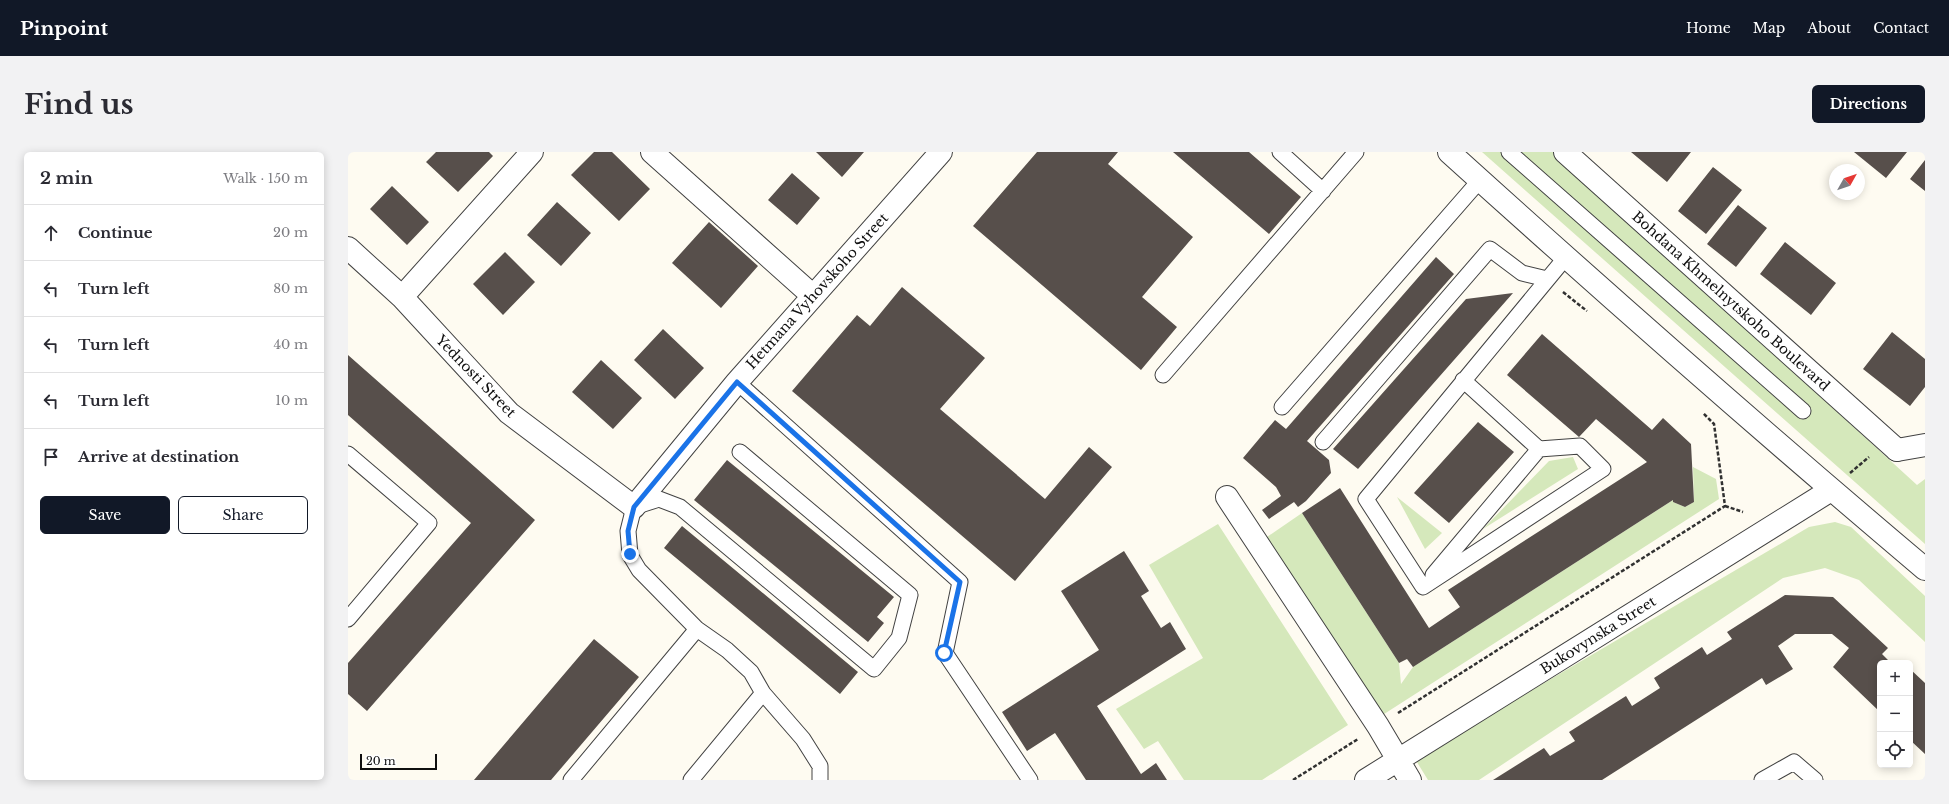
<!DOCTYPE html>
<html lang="en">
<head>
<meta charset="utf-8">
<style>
  :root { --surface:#fff; --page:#f2f2f3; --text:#2b2b33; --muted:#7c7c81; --line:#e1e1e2; --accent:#111827 }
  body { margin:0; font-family:"Libre Baskerville",serif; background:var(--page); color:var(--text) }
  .controls { position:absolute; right:12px; bottom:12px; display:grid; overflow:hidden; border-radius:6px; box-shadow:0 2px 10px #0003 }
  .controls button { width:36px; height:36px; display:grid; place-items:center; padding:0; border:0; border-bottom:1px solid var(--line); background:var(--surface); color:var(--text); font:20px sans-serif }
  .compass { position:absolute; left:1481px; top:12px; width:36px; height:36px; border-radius:50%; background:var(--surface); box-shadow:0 2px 10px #0003; rotate:50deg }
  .scale { position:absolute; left:12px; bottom:10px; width:77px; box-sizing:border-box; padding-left:4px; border:2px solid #0f0f0f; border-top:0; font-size:11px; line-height:14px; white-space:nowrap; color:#0f0f0f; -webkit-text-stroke:3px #fff; paint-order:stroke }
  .stop { position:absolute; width:12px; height:12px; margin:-9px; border:3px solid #1a73e8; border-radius:50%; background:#fff }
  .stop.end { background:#1a73e8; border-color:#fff; box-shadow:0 1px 4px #0008 }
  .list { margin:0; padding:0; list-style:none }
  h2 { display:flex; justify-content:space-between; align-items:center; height:52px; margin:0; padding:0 16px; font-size:17px }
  h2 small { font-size:13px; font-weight:400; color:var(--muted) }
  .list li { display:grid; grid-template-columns:26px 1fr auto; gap:12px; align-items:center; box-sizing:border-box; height:56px; padding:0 16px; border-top:1px solid var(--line) }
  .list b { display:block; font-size:15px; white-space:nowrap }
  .list em { font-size:13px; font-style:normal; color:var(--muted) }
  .actions { display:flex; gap:8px; padding:12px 16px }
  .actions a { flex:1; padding:9px 0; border:1px solid var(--accent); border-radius:6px; text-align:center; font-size:14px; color:var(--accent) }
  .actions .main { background:var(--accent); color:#fff }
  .icon { flex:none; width:22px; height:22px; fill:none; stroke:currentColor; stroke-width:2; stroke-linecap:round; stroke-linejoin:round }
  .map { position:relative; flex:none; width:1577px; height:628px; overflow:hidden; border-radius:6px }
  header { display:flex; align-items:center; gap:24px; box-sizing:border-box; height:56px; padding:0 20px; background:var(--accent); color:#fff }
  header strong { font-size:19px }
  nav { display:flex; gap:22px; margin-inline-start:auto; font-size:14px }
  .intro { display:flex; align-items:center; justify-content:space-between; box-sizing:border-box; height:96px; padding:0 24px }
  h1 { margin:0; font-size:28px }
  .button { padding:10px 18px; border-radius:6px; background:var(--accent); color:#fff; font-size:14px; font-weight:700 }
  main { display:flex; gap:24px; padding:0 24px }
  aside { flex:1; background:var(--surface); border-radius:6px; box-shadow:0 2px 10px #0003 }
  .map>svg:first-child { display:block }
</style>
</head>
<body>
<header>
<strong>Pinpoint</strong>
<nav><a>Home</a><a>Map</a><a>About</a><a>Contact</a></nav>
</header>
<div class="intro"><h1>Find us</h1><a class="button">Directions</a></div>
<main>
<aside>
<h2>2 min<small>Walk · 150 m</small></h2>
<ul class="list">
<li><svg class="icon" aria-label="ahead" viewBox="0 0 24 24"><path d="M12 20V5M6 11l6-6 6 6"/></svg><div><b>Continue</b></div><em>20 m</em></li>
<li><svg class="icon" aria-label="left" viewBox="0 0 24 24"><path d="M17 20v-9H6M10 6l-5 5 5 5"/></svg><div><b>Turn left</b></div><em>80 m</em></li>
<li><svg class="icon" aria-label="left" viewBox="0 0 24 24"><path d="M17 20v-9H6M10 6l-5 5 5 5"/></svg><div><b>Turn left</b></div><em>40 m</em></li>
<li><svg class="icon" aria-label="left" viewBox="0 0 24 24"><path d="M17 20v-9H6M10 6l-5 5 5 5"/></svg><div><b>Turn left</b></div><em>10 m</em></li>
<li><svg class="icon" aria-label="arrive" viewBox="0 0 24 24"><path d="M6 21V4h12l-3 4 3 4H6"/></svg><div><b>Arrive at destination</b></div></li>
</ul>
<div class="actions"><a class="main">Save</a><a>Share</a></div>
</aside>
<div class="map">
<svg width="1577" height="628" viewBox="0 0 1577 628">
  <rect width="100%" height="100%" fill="#fefbf1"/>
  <path fill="#d5e8bb" d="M1134 0H1205L1569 333 1577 327V392Z
    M1225 305 1230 317 1135 377 1201 309Z
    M1345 315 1368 327 1371 347 1033 564 916 387 954 361 1051 511 1053 532 1065 515 1325 348V350L1337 355 1346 350Z
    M1049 345 1094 381 1077 397Z
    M1487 370 1503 375 1577 444V490L1511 428 1477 416 1435 426 1131 628H1080L1067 607 1461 375Z
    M870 372 1000 573 914 628H836L810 589 796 597 768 557 855 506 801 413Z"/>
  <path fill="#574f4b" d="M88 0H141L145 4 110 40 78 10Z
    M246 0H264L302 37 271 69 223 23Z
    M468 0H516L494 25Z
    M689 0H770L760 12 845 85 794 145 829 175 793 218 625 74Z
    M825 0H901L953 45 921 82Z
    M1283 0H1343L1319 30Z
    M1506 0H1559L1538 26Z
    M1577 8V39L1562 27Z
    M1365 15 1394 38 1358 82 1330 59Z
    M444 21 472 46 449 73 420 48Z
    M44 34 81 70 59 93 22 57Z
    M209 50 243 81 213 114 179 83Z
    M1390 53 1419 76 1388 115 1359 92Z
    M361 70 410 114 373 156 324 111Z
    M1437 90 1488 131 1463 163 1412 122Z
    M157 100 187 130 155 163 125 132Z
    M1088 105 1106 122 959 289 981 308 983 321 958 349 950 355 946 350 921 367 914 358 933 344 928 335 895 306 927 268 938 277Z
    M554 135 637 206 592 257 697 347 741 295 764 315 667 429 444 239 509 163 522 174Z
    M1165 141 1010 317 985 297 1118 147Z
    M315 177 356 216 327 247 286 208Z
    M1544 180 1577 207V235L1562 254 1515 217Z
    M1194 182 1304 278 1315 266 1343 292 1346 350 1337 355 1325 350V348L1065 515 1059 507 1051 511 954 361 992 336 1081 476 1112 455 1100 438 1299 310 1248 267 1231 285 1159 223Z
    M0 203 187 368 19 559 0 542V511L123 371 0 263Z
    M253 208 294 246 265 277 224 240Z
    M1130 270 1166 300 1101 371 1066 341Z
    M379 308 546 445 529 465 536 471 520 490 346 348Z
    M334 374 510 520 492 542 316 396Z
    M776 399 801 439 793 444 813 476 822 470 838 497 749 554 793 622 808 611 819 628H738L707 581 679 599 654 560 751 498 713 439Z
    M1437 443 1485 445 1540 496 1534 502 1543 511H1532V560L1485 515 1501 496 1484 482H1447L1430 494 1445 517 1418 533 1414 526 1254 628H1145L1196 596 1202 604 1227 589 1221 580 1278 544 1284 554 1312 536 1306 526 1354 495 1359 503 1384 487 1379 480Z
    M246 487 291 525 203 628H126Z
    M1562 517 1577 531V602L1562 588Z"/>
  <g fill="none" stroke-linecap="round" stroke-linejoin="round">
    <g stroke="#424242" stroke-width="17">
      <path id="service" d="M932 0 975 39
        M1161 0 1455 259
        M815 223 1008 0
        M1115 228 1191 297 1232 294 1255 317 1075 435 1018 347 1218 105
        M389 230 612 430 597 501 682 628
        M934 255 1132 28
        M975 290 1142 97 1174 121 1199 127
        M392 300 562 443 551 486 526 517 332 355 311 347 286 355 280 379 282 403 291 418 349 477 379 498 403 520 415 541 455 587 472 614V628
        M0 302 81 371 0 467
        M1085 423 1191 297
        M223 628 349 477
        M343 628 415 541
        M1414 628 1446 610 1467 628"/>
    </g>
    <g stroke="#424242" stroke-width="24">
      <path id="pedestrian" d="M1217 0 1549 298"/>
    </g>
    <g stroke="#424242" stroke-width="24">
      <path id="minor" d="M304 0 465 144
        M1101 0C1258 142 1416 281 1577 417
        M0 96 54 145 161 261 286 355 389 230 593 0
        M54 145 184 0
        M1549 298 1577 293
        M879 345 1030 574 1062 628
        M1018 628 1483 338"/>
    </g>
    <path stroke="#313131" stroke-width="2.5" stroke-dasharray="4 2" stroke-linecap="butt" d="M1215 140 1239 159
      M1502 321 1521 305
      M1377 354 1395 360
      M1050 561 1377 354 1366 272 1355 261
      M945 628 1010 587"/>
    <use href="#service" stroke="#fff" stroke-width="15"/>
    <use href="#pedestrian" stroke="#fff" stroke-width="22"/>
    <use href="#minor" stroke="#fff" stroke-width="22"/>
  </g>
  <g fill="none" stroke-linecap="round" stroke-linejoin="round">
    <path stroke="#1a73e8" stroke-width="5" d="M282 402 280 379 286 355 389 230 612 430 596 501"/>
  </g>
  <g text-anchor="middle" stroke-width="4" stroke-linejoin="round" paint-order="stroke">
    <g font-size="14" fill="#0f0f0f" stroke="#fff">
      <text transform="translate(469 139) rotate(-48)" y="5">Hetmana Vyhovskoho Street</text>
      <text transform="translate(1383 149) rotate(42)" y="5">Bohdana Khmelnytskoho Boulevard</text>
      <text transform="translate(128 224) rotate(46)" y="5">Yednosti Street</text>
      <text transform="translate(1250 483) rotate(-32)" y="5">Bukovynska Street</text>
    </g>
  </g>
</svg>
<div class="controls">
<button>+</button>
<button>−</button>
<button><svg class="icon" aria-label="locate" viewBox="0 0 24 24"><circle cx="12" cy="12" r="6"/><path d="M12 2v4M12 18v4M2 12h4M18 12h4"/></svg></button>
</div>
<svg class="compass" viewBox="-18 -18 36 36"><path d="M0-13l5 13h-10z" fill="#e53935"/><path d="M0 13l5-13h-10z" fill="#7c7c81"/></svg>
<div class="scale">20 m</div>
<div class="stop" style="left:596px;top:501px"></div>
<div class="stop end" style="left:282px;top:402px"></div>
</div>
</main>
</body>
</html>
